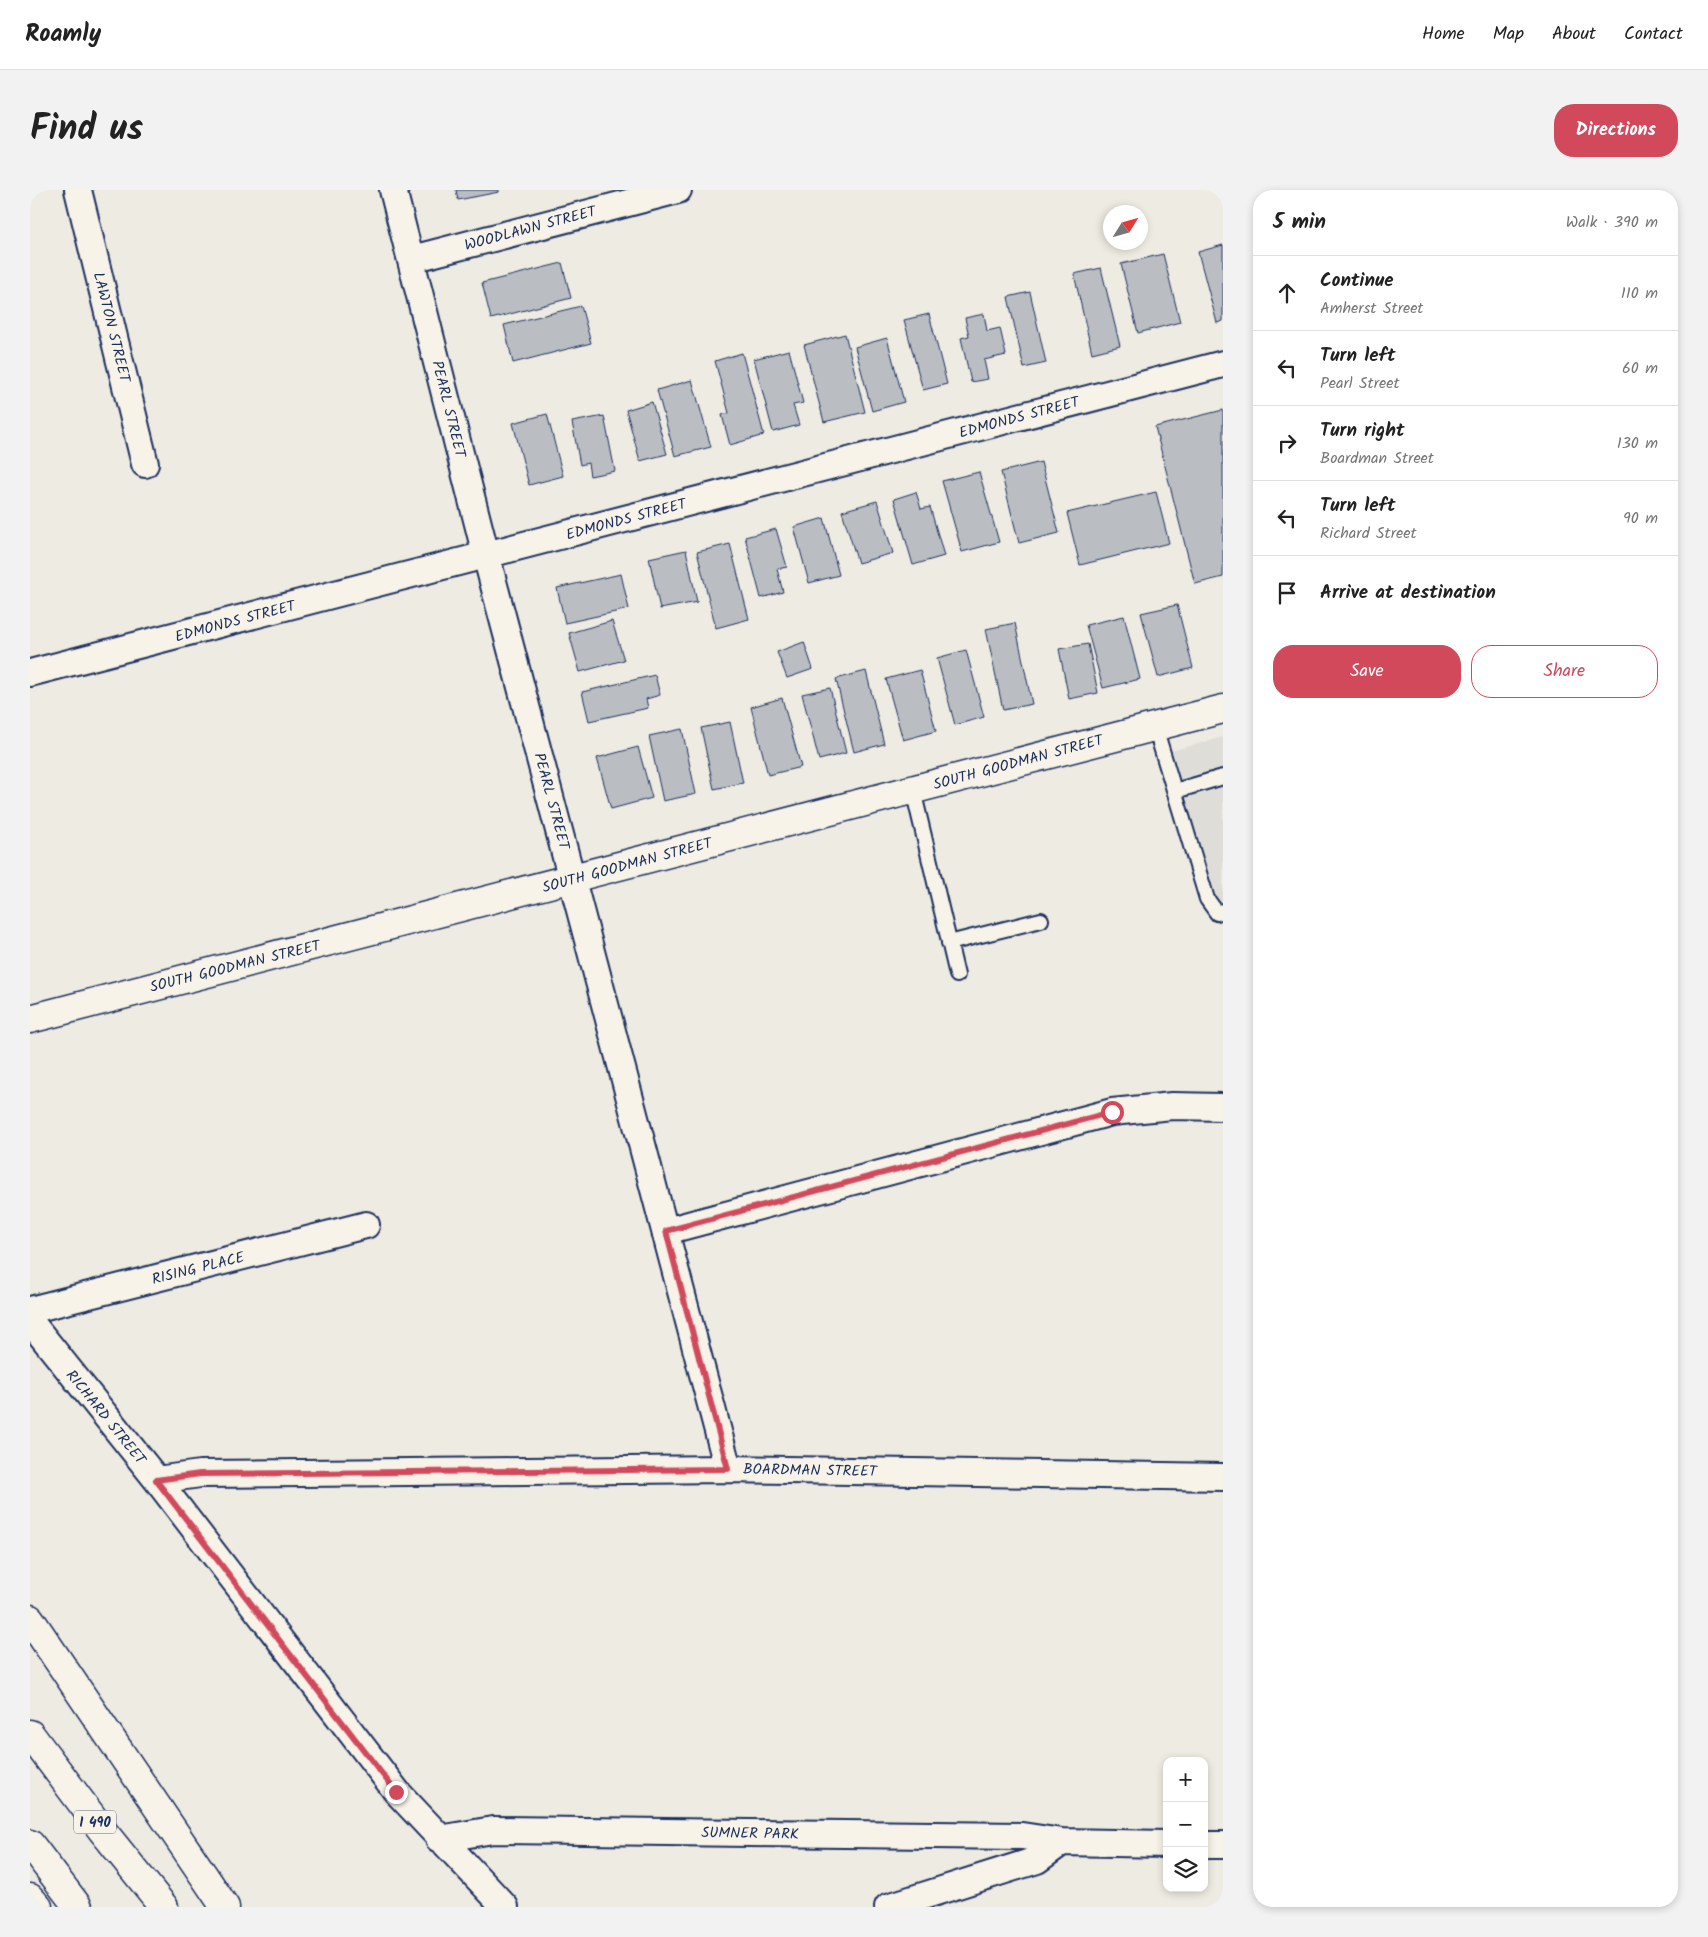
<!DOCTYPE html>
<html lang="en">
<head>
<meta charset="utf-8">
<style>
  :root { --surface:#fff; --page:#f2f2f2; --text:#222; --muted:#767676; --line:#e0e0e0; --accent:#d1495b }
  body { margin:0; font-family:Kalam,sans-serif; background:var(--page); color:var(--text) }
  .controls { position:absolute; right:15px; bottom:15px; display:grid; overflow:hidden; border-radius:10px; box-shadow:0 2px 8px #0003 }
  .controls button { width:45px; height:45px; display:grid; place-items:center; padding:0; border:0; border-bottom:1px solid var(--line); background:var(--surface); color:var(--text); font:25px sans-serif }
  .compass { position:absolute; left:1073px; top:15px; width:45px; height:45px; border-radius:50%; background:var(--surface); box-shadow:0 2px 8px #0003; rotate:53deg }
  .stop { position:absolute; width:15px; height:15px; margin:-11px; border:4px solid #d1495b; border-radius:50%; background:#fff }
  .stop.end { background:#d1495b; border-color:#fff; box-shadow:0 1px 5px #0008 }
  .list { margin:0; padding:0; list-style:none }
  h2 { display:flex; justify-content:space-between; align-items:center; height:65px; margin:0; padding:0 20px; font-size:21px }
  h2 small { font-size:16px; font-weight:400; color:var(--muted) }
  .list li { display:grid; grid-template-columns:32px 1fr auto; gap:15px; align-items:center; box-sizing:border-box; height:75px; padding:0 20px; border-top:1px solid var(--line) }
  .list b { display:block; font-size:19px; white-space:nowrap }
  .list p { margin:0; font-size:16px; white-space:nowrap; color:var(--muted) }
  .list em { font-size:16px; font-style:normal; color:var(--muted) }
  .actions { display:flex; gap:10px; padding:15px 20px }
  .actions a { flex:1; padding:11px 0; border:1px solid var(--accent); border-radius:20px; text-align:center; font-size:18px; color:var(--accent) }
  .actions .main { background:var(--accent); color:#fff }
  .icon { flex:none; width:28px; height:28px; fill:none; stroke:currentColor; stroke-width:2; stroke-linecap:round; stroke-linejoin:round }
  .map { position:relative; flex:none; width:1193px; height:1717px; overflow:hidden; border-radius:20px }
  header { display:flex; align-items:center; gap:30px; box-sizing:border-box; height:70px; padding:0 25px; background:var(--surface); border-bottom:1px solid var(--line) }
  header strong { font-size:24px }
  nav { display:flex; gap:28px; margin-inline-start:auto; font-size:18px }
  .intro { display:flex; align-items:center; justify-content:space-between; box-sizing:border-box; height:120px; padding:0 30px }
  h1 { margin:0; font-size:35px }
  .button { padding:12px 22px; border-radius:20px; background:var(--accent); color:#fff; font-size:18px; font-weight:700 }
  main { display:flex; gap:30px; padding:0 30px }
  aside { flex:1; background:var(--surface); border-radius:20px; box-shadow:0 2px 8px #0003 }
  .map>svg:first-child { display:block }
</style>
</head>
<body>
<header>
<strong>Roamly</strong>
<nav><a>Home</a><a>Map</a><a>About</a><a>Contact</a></nav>
</header>
<div class="intro"><h1>Find us</h1><a class="button">Directions</a></div>
<main>
<div class="map">
<svg width="1193" height="1717" viewBox="0 0 1193 1717">
  <rect width="100%" height="100%" fill="#eeebe2"/>
  <filter id="ink" filterUnits="userSpaceOnUse"><feTurbulence type="fractalNoise" baseFrequency=".02" numOctaves="2"/><feDisplacementMap in="SourceGraphic" scale="10" xChannelSelector="R" yChannelSelector="G"/><feConvolveMatrix kernelMatrix="1 2 1 2 8 2 1 2 1" color-interpolation-filters="sRGB"/></filter>
  <g filter="url(#ink)">
    <path fill="#deddd8" d="M1193 547V712L1188 713 1141 561Z"/>
    <path fill="#babdc2" stroke="#1b2f5e" d="M426 0H469V2L428 10Z
      M1193 55V131L1187 133 1168 62Z
      M1133 64 1150 132 1108 143 1091 74Z
      M532 73 541 108 461 129 452 93Z
      M1071 78 1090 156 1062 163 1044 84Z
      M1000 102 1016 173 994 178 978 107Z
      M551 116 561 153 483 173 474 135Z
      M899 124 917 194 893 200 874 130Z
      M954 124 957 141 970 138 976 165 954 170 958 189 941 192 931 148 939 146 935 128Z
      M815 144 835 222 794 232 774 155Z
      M857 148 874 212 842 221 825 157Z
      M759 160 773 213 763 215 769 235 743 242 724 169Z
      M712 163 734 245 700 255 692 225 699 223 685 171Z
      M662 190 681 257 645 266 627 200Z
      M622 212 637 264 610 271 596 220Z
      M1193 220V387L1165 394 1125 237Z
      M517 224 533 286 499 295 483 233Z
      M574 226 585 281 560 286 558 273 550 275 542 232Z
      M1011 272 1029 343 989 353 971 282Z
      M949 282 969 352 932 362 912 291Z
      M886 302 891 319 900 317 914 366 883 375 864 309Z
      M1126 302 1139 353 1050 375 1037 323Z
      M847 311 863 363 828 373 812 321Z
      M794 328 809 385 779 393 764 337Z
      M746 339 757 377 747 379 753 402 731 408 715 347Z
      M700 354 719 429 686 438 667 362Z
      M656 360 667 412 630 419 619 368Z
      M591 384 599 419 535 433 527 398Z
      M1147 415 1163 478 1128 487 1111 423Z
      M1094 426 1110 489 1073 498 1056 435Z
      M582 431 594 470 550 482 539 443Z
      M985 433 1002 514 973 520 956 439Z
      M774 452 783 479 757 488 747 462Z
      M1058 454 1068 503 1039 509 1029 459Z
      M936 460 954 527 925 535 907 468Z
      M890 480 906 541 873 550 856 489Z
      M836 481 854 554 824 562 806 489Z
      M625 485 630 505 616 509 618 518 559 531 552 502Z
      M800 498 816 563 789 570 772 504Z
      M752 508 771 577 738 585 721 517Z
      M700 532 713 593 684 599 671 538Z
      M652 539 666 604 633 611 619 546Z
      M608 557 622 608 581 619 567 568Z"/>
    <g fill="none" stroke-linecap="round" stroke-linejoin="round">
      <g stroke="#1b2f5e" stroke-width="18">
        <path id="service" d="M1125 537 1177 709 1187 723 1193 721
          M883 600 927 785
          M1145 601 1193 587
          M919 753 1011 730"/>
      </g>
      <g stroke="#1b2f5e" stroke-width="30">
        <path id="minor" d="M48 0 115 274
          M363 0 456 365 698 1279
          M382 69 648 0
          M0 483 1193 174
          M636 1041 1082 922 1142 916 1193 917
          M0 1120 336 1035
          M0 1131 127 1290 367 1602 475 1717
          M127 1290 170 1284 698 1279 1193 1287
          M409 1649 463 1640 992 1646 1032 1652 1137 1654
          M1174 1655H1193
          M858 1717 1007 1670 1032 1652"/>
      </g>
      <g stroke="#1b2f5e" stroke-width="31">
        <path id="secondary" d="M0 829 1193 519"/>
      </g>
      <g stroke="#1b2f5e" stroke-width="31">
        <path id="motorway" d="M0 1429 195 1717
          M0 1544 72 1640 134 1717
          M0 1654 48 1717
          M0 1708 8 1717"/>
      </g>
      <use href="#service" stroke="#f7f3e8" stroke-width="14"/>
      <use href="#minor" stroke="#f7f3e8" stroke-width="26"/>
      <use href="#secondary" stroke="#f7f3e8" stroke-width="28"/>
      <use href="#motorway" stroke="#f7f3e8" stroke-width="28"/>
    </g>
  </g>
  <g fill="none" stroke-linecap="round" stroke-linejoin="round" filter="url(#ink)">
    <path stroke="#d1495b" stroke-width="6" d="M366 1602 126 1290 170 1284 698 1279 636 1041 1082 922"/>
  </g>
  <g text-anchor="middle" stroke-width="4" stroke-linejoin="round" paint-order="stroke">
    <rect fill="#f7f3e8" stroke="#5d6a87" stroke-width="1" x="44" y="1620.5" width="42" height="23" rx="4"/>
    <g font-size="14" font-weight="bold" fill="#1b2f5e">
      <text x="65" y="1637">I 490</text>
    </g>
    <g font-size="15" fill="#1b2f5e" stroke="#f7f3e8">
      <text transform="translate(500 38) rotate(-15)" y="5">WOODLAWN STREET</text>
      <text transform="translate(82 137) rotate(76)" y="5">LAWTON STREET</text>
      <text transform="translate(419 219) rotate(76)" y="5">PEARL STREET</text>
      <text transform="translate(989 227) rotate(-15)" y="5">EDMONDS STREET</text>
      <text transform="translate(596 329) rotate(-15)" y="5">EDMONDS STREET</text>
      <text transform="translate(205 431) rotate(-15)" y="5">EDMONDS STREET</text>
      <text transform="translate(988 572) rotate(-15)" y="5">SOUTH GOODMAN STREET</text>
      <text transform="translate(522 611) rotate(75)" y="5">PEARL STREET</text>
      <text transform="translate(597 675) rotate(-15)" y="5">SOUTH GOODMAN STREET</text>
      <text transform="translate(205 776) rotate(-14)" y="5">SOUTH GOODMAN STREET</text>
      <text transform="translate(168 1078) rotate(-14)" y="5">RISING PLACE</text>
      <text transform="translate(76 1227) rotate(51)" y="5">RICHARD STREET</text>
      <text transform="translate(780 1280) rotate(1)" y="5">BOARDMAN STREET</text>
      <text transform="translate(720 1643) rotate(1)" y="5">SUMNER PARK</text>
    </g>
  </g>
</svg>
<div class="controls">
<button>+</button>
<button>−</button>
<button><svg class="icon" aria-label="layers" viewBox="0 0 24 24"><path d="M12 4l9 5-9 5-9-5zM3 14l9 5 9-5"/></svg></button>
</div>
<svg class="compass" viewBox="-18 -18 36 36"><path d="M0-13l5 13h-10z" fill="#e53935"/><path d="M0 13l5-13h-10z" fill="#767676"/></svg>
<div class="stop" style="left:1082px;top:922px"></div>
<div class="stop end" style="left:366px;top:1602px"></div>
</div>
<aside>
<h2>5 min<small>Walk · 390 m</small></h2>
<ul class="list">
<li><svg class="icon" aria-label="ahead" viewBox="0 0 24 24"><path d="M12 20V5M6 11l6-6 6 6"/></svg><div><b>Continue</b><p>Amherst Street</p></div><em>110 m</em></li>
<li><svg class="icon" aria-label="left" viewBox="0 0 24 24"><path d="M17 20v-9H6M10 6l-5 5 5 5"/></svg><div><b>Turn left</b><p>Pearl Street</p></div><em>60 m</em></li>
<li><svg class="icon" aria-label="right" viewBox="0 0 24 24"><path d="M7 20v-9h11M14 6l5 5-5 5"/></svg><div><b>Turn right</b><p>Boardman Street</p></div><em>130 m</em></li>
<li><svg class="icon" aria-label="left" viewBox="0 0 24 24"><path d="M17 20v-9H6M10 6l-5 5 5 5"/></svg><div><b>Turn left</b><p>Richard Street</p></div><em>90 m</em></li>
<li><svg class="icon" aria-label="arrive" viewBox="0 0 24 24"><path d="M6 21V4h12l-3 4 3 4H6"/></svg><div><b>Arrive at destination</b></div></li>
</ul>
<div class="actions"><a class="main">Save</a><a>Share</a></div>
</aside>
</main>
</body>
</html>
